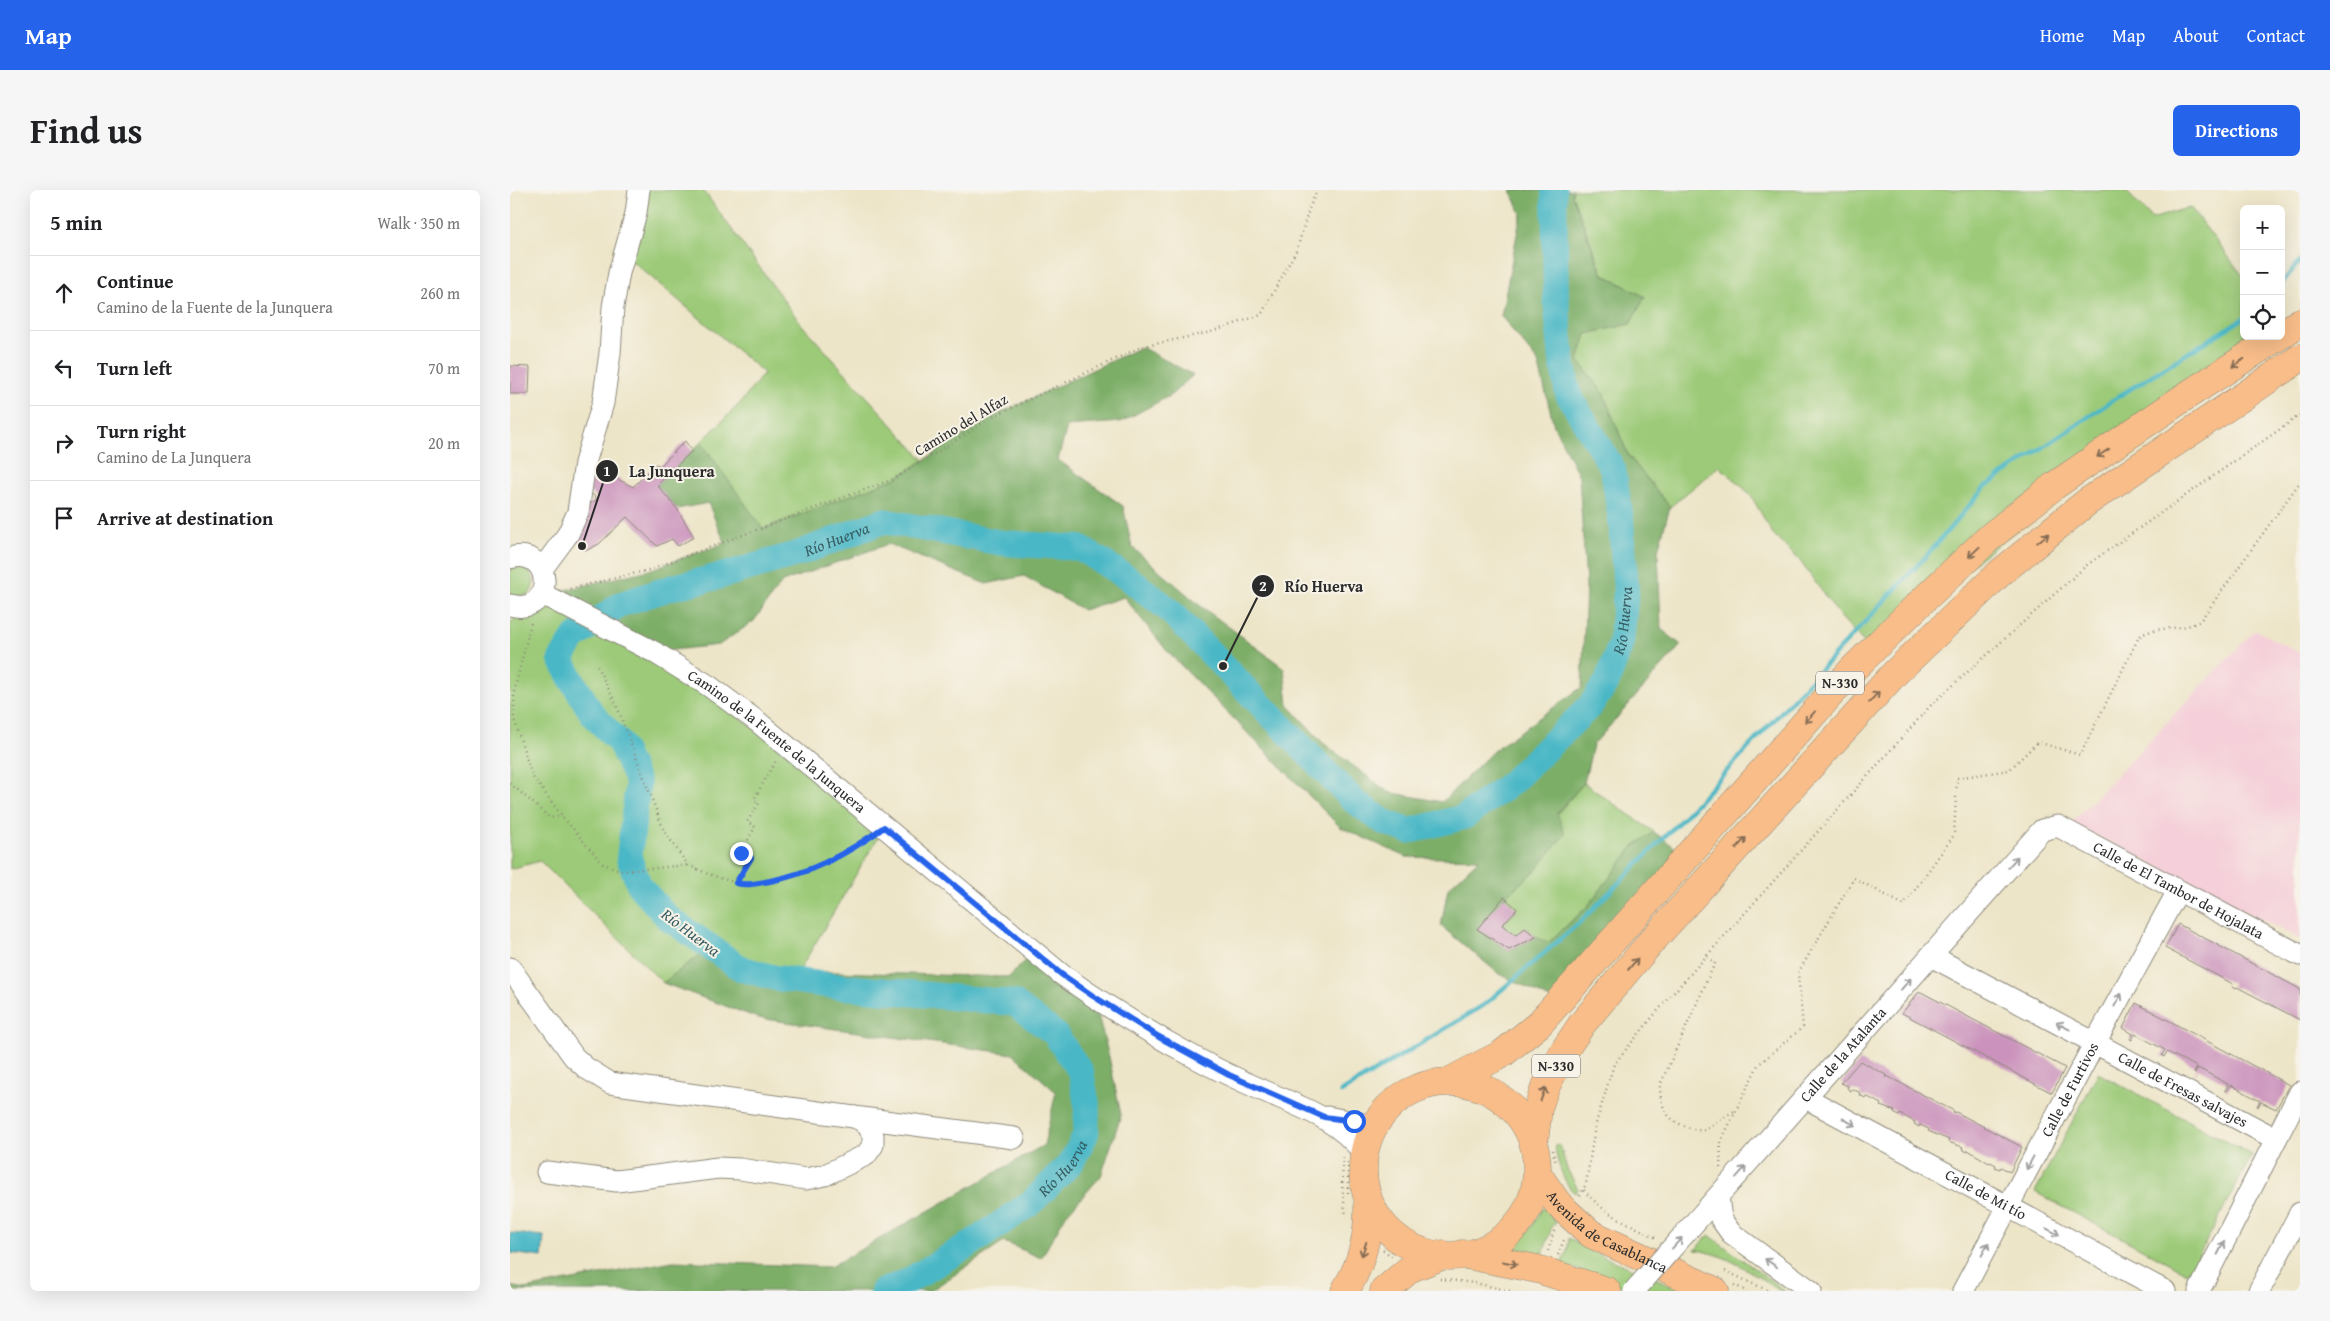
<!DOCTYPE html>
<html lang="en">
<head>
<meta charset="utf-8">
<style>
  :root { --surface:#fff; --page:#f6f6f6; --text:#202124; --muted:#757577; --line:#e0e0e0; --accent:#2563eb }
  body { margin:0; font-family:"Gentium Book Plus",serif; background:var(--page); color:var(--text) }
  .controls { position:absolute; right:15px; top:15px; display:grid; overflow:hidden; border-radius:8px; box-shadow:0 5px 20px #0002 }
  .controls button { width:45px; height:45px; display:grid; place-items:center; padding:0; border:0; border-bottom:1px solid var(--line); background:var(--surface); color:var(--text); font:25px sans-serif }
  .stop { position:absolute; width:15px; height:15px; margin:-11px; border:4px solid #2563eb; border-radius:50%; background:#fff }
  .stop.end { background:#2563eb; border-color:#fff; box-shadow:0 1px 5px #0008 }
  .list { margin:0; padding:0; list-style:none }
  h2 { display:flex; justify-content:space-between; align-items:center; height:65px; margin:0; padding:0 20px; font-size:21px }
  h2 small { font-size:16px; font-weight:400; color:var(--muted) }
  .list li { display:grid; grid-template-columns:32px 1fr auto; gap:15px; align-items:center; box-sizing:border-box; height:75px; padding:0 20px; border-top:1px solid var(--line) }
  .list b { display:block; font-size:19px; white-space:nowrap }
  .list p { margin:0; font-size:16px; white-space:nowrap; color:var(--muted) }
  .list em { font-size:16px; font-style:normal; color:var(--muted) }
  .icon { flex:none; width:28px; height:28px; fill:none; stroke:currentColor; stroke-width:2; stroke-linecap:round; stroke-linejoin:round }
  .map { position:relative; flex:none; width:1790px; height:1101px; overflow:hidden; border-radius:8px }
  header { display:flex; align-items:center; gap:30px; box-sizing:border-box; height:70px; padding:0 25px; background:var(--accent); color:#fff }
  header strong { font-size:24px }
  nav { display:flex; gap:28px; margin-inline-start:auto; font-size:18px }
  .intro { display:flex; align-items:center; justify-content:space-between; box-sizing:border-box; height:120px; padding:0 30px }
  h1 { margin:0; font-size:35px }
  .button { padding:12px 22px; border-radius:8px; background:var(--accent); color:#fff; font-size:18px; font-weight:700 }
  main { display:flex; gap:30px; padding:0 30px }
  aside { flex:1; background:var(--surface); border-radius:8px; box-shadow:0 5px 20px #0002 }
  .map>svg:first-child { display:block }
</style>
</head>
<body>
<header>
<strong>Map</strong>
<nav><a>Home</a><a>Map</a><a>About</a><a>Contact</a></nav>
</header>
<div class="intro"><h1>Find us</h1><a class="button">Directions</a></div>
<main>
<aside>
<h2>5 min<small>Walk · 350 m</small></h2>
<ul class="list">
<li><svg class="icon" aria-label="ahead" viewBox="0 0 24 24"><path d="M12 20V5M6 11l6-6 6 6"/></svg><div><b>Continue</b><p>Camino de la Fuente de la Junquera</p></div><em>260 m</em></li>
<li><svg class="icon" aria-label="left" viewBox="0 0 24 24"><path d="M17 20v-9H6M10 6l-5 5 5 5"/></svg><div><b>Turn left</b></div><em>70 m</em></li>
<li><svg class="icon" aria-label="right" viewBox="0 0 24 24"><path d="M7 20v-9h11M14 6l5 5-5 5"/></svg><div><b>Turn right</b><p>Camino de La Junquera</p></div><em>20 m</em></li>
<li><svg class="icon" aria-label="arrive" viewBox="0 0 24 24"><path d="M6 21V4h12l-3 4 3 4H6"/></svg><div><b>Arrive at destination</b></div></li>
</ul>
</aside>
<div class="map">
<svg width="1790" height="1101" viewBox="0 0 1790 1101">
  <rect width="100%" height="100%" fill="#f7f3e8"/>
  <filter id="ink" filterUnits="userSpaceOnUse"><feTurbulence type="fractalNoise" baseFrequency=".02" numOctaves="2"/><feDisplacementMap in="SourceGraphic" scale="10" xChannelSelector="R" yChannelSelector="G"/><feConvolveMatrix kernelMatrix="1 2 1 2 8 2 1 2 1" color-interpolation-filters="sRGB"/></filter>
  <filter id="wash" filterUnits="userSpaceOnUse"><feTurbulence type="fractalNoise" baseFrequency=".0096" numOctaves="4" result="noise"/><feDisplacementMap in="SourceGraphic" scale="20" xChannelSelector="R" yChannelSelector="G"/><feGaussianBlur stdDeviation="1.12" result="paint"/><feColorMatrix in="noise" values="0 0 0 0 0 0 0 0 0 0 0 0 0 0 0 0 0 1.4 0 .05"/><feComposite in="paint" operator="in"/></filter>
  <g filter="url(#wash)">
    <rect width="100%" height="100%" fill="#ede5c8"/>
    <path fill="#f5cfd9" d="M1745 440 1790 463V749L1561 633Z"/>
    <path fill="#9cca78" stroke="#647a52" d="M129 0H193L291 134 414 270 386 288 252 339 191 252 232 211 254 183 114 64Z
      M1063 0H1615L1642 29 1680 17 1734 87V146H1757L1357 456 1329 425 1290 371 1263 344 1240 304 1209 276 1160 317 1118 265 1093 203 1068 170 1076 144 1120 134 1135 107 1093 84 1062 5Z
      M7 376C24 380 28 391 19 405L0 406V379Z
      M28 409 144 462 374 637 289 781 195 761 153 793 30 671 0 679V433Z
      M1074 593 1144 642 1124 656 1078 716 1038 753 1026 747 1016 738 1006 745 992 735 1007 720 994 707 1025 681 1047 624Z
      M1588 883 1742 965 1679 1084 1525 1002Z
      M1046 954 1050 955 1057 979 1068 999 1066 1003C1056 1001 1043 963 1046 954Z
      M1035 1018 1046 1032 1041 1039 1032 1067 1003 1059 1002 1056 1022 1036 1032 1019Z
      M1199 1045 1275 1101H1270C1244 1084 1216 1063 1185 1060Z
      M1059 1048 1099 1069 1176 1101H1125L1051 1074 1057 1061Z"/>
    <path fill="#7dae68" stroke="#546c4a" d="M1001 0H1063L1062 5 1092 84 1135 107 1120 134 1076 144 1068 170 1093 203 1118 265 1160 317 1148 360 1151 439 1171 455 1083 555 1074 593 1047 623 1055 644 1025 681 994 707 968 739 999 760 1026 747 1038 753 1078 716 1124 656 1144 642 1171 662 1042 810 988 783 931 736 938 698 969 669 896 667 830 637 657 461 614 407 573 420 514 386 476 394 378 354 272 392 244 431 209 455 144 462 47 402 139 380 215 353 198 313 167 319 147 295 191 252 253 339 386 288 484 226 631 157 683 185 661 205 611 232 557 236 548 270 613 316 622 357 688 414 774 478 778 515 813 553 878 602 932 612 983 561 1072 497 1076 395 1069 286 1044 236 1028 172 991 126 1011 24Z
      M195 761 289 781 499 787 524 761 583 806 599 867 611 925 591 986 556 1025 531 1068 494 1052 420 1101H0V1096L15 1099 163 1071 320 1077 534 955 546 902 503 864 248 828 153 793Z"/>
    <path fill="#4ab7c6" stroke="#3a7178" d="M0 1043 34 1046 32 1067 0 1063Z"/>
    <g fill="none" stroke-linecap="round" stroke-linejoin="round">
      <path stroke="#4ab7c6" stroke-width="4.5" d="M1771 94 1790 71
        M831 902 974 815 1070 732 1173 628 1417 365 1476 296 1609 206 1734 128"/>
      <path stroke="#4ab7c6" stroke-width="26" id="s1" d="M373 1101 398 1091 465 1051 521 1013 561 973 576 944 577 915 571 882 545 844 504 813 324 796 266 788 232 779 158 728 130 697 119 668 128 593 110 553 83 525 60 487 51 469 64 448 111 414 163 397 211 386 290 363 373 331 493 353 570 358 618 388 658 419 844 611 874 632 899 641 954 627 1000 594 1080 516 1097 492 1111 453 1116 401 1111 330 1103 279 1058 204 1052 170 1046 108 1044 0"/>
    </g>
    <g id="blocks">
      <path fill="#ca92bc" d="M0 176 20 177 19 204H0Z
        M175 251 182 261 147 295 167 319 184 347 168 356 162 349 147 356 117 327 89 354 77 360 62 347 76 317 87 309 78 300 88 279 123 297 146 274 150 276Z
        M994 707 1007 719 992 735 1006 745 1015 738 1026 747 999 760 967 739Z
        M1668 734 1790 799V830L1727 797 1726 798 1722 797 1723 794 1655 758Z
        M1411 802 1555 878 1542 903 1392 823 1408 803Z
        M1626 813 1779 895 1766 919 1751 912 1748 917 1747 916 1750 911 1721 895 1717 901 1715 900 1718 894 1688 878 1685 884 1684 883 1687 877 1657 862 1654 867 1652 866 1655 860 1625 844 1622 850 1620 849 1623 844 1613 838Z
        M1350 871 1376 885V888L1377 886 1444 921 1443 923 1446 922 1512 957 1500 982 1491 977 1490 979 1485 977 1486 975 1480 972 1479 973 1458 960 1457 962 1452 959 1453 957 1438 952 1439 950 1418 941 1419 939 1410 935 1409 937 1404 934 1405 932 1390 924 1389 926 1384 923 1385 921 1370 916 1371 914 1356 906 1355 908 1350 905 1351 903 1342 899 1341 901 1337 898 1338 896 1331 893Z"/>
    </g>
  </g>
  <g filter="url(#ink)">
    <use href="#blocks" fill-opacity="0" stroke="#8c887a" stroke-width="1"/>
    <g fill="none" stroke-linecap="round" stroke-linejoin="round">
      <g stroke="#8c887a" stroke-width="23">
        <g id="minor">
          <path d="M0 368C44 355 47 427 0 415"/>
          <path d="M32 379 58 344 68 322 75 273 93 213 100 163 103 117 109 83 126 23 129 0"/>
          <path id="s2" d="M32 404 144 462 199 496 248 532 551 784C593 814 638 842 684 867 706 879 729 890 752 900 790 917 829 929 854 964"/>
          <path id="s3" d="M1421 766 1766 949"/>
          <path d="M0 778 64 867 76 878 100 893 344 927 351 930 358 936 363 945V955L356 965 315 985 296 989 230 979 208 978 107 991 37 982"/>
          <path id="s4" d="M1296 908 1655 1101"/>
          <path d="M344 927 504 948"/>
          <path d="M817 927 864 936"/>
          <path d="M1208 1007 1211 1029 1221 1043 1301 1101"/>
          <path id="s5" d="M1186 1031 1532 640 1548 636 1557 641 1790 765"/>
          <path id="s6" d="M1453 1101 1580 862 1668 701"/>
          <path d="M1689 1101 1790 902"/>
          <path d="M1749 1101 1790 1023"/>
        </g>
      </g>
      <g stroke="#8c887a" stroke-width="29">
        <g id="major">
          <path id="s7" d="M1028 985 1049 1015 1081 1044 1205 1101"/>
          <path d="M952 1064 1027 1079 1097 1101"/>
        </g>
      </g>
      <g stroke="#8c887a" stroke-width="29">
        <path id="highway" d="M1771 145 1790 132
          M940 891 992 864 1029 834 1342 480 1409 414 1480 347 1544 296 1676 206 1769 146
          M853 979a87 87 0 1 1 174 0a87 87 0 1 1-174 0Z
          M1024 952 1028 919 1034 900 1054 861 1072 834 1141 752 1386 482 1490 383 1577 312 1790 168
          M835 1101C852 1073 859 1046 858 1013
          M874 1101 901 1078 934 1065"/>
      </g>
      <path stroke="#8c887a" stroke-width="2.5" stroke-dasharray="1 4" stroke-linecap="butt" d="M60 399 139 380 386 288 484 226 631 157 701 142 751 125 787 59 799 19 807 0
        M21 433 4 502V529L22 586 52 626 93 674 113 681 178 675
        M87 476 106 514 154 641 178 675 198 684 236 696 282 687 317 673 360 647
        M0 593 40 628 52 626
        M226 693 241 668 231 663 245 637 237 632 249 613 244 609 267 569
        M1197 767 1205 773 1150 895C1150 926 1164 936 1193 941L1226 920
        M1043 960 1046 974
        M833 967 832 996 836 1026
        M838 972V1006
        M1210 978 1211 951 1248 875 1293 837 1288 783 1344 688 1394 715 1444 645 1447 588 1499 580 1528 552 1570 565 1629 447C1646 434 1672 442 1690 431L1790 292
        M1074 1000C1093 1024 1120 1034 1147 1048
        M1070 1006 1076 994 1085 937 1104 874 1150 818 1422 514 1577 375 1790 225
        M873 1060 883 1067
        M1038 1061 1045 1038
        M1048 1065 1055 1047
        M1215 1081 1259 1101
        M930 1089 965 1093 1000 1101
        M1224 1095 1236 1101"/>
      <use href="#minor" stroke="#fff" stroke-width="21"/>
      <use href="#major" stroke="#f8bd89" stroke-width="28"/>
      <use href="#highway" stroke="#f8bd89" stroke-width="28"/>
      <g stroke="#8c887a" stroke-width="23" stroke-linecap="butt">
        <path id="minor-bridge" d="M1124 1101 1186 1031"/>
      </g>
      <use href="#minor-bridge" stroke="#fff" stroke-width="21"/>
    </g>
    <defs><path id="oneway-shaft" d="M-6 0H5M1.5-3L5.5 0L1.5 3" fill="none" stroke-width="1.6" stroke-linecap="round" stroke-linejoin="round" transform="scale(1.25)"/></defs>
    <g stroke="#876d55">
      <use href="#oneway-shaft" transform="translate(1728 173) rotate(147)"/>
      <use href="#oneway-shaft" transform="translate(1593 263) rotate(146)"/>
      <use href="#oneway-shaft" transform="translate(1533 348) rotate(-39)"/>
      <use href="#oneway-shaft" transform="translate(1464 362) rotate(137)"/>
      <use href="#oneway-shaft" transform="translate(1364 507) rotate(-48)"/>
      <use href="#oneway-shaft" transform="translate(1300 527) rotate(132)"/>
      <use href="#oneway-shaft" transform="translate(1231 653) rotate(-48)"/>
      <use href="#oneway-shaft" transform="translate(1123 774) rotate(-50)"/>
      <use href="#oneway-shaft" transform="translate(1033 904) rotate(-71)"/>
      <use href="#oneway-shaft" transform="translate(854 1059) rotate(108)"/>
      <use href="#oneway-shaft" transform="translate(1000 1073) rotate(12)"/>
    </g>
    <g stroke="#a0a0a0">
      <use href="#oneway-shaft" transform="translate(1503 672) rotate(-49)"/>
      <use href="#oneway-shaft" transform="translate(1396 794) rotate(-49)"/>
      <use href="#oneway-shaft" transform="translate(1608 810) rotate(-61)"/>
      <use href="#oneway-shaft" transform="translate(1553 836) rotate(-152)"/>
      <use href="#oneway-shaft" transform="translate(1339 932) rotate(29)"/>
      <use href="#oneway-shaft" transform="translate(1520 973) rotate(118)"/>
      <use href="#oneway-shaft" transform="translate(1231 982) rotate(-48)"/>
      <use href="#oneway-shaft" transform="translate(1543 1042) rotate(28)"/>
      <use href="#oneway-shaft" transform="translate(1167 1053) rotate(-48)"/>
      <use href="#oneway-shaft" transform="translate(1711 1058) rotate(-63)"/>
      <use href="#oneway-shaft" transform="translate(1475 1059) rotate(-63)"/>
      <use href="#oneway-shaft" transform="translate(1261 1073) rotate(-145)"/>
    </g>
  </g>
  <g fill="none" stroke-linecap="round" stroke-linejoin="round" filter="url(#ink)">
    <path stroke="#2563eb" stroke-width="6" d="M231 663 241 668 226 693C238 696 248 693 260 691 303 683 340 662 374 637L551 784 583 806 649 847 719 885 814 927 844 931"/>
  </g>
  <g text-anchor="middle" stroke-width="4" stroke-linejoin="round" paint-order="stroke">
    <g fill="#f7f3e8" stroke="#686764" stroke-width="1">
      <rect x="1306" y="481.5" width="48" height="23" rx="4"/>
      <rect x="1022" y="864.5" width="48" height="23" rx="4"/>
    </g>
    <g font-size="14" font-weight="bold" fill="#2b2b2b">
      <text x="1330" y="498">N-330</text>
      <text x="1046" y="881">N-330</text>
    </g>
    <g font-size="15" fill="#2b2b2b" stroke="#f7f3e8">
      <text transform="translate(451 235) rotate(-31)" y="5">Camino del Alfaz</text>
      <text dy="5" stroke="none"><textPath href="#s2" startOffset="278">Camino de la Fuente de la Junquera</textPath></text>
      <text dy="5" stroke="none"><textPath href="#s5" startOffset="675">Calle de El Tambor de Hojalata</textPath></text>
      <text dy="5" stroke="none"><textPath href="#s5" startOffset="222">Calle de la Atalanta</textPath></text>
      <text dy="5" stroke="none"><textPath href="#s3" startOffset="285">Calle de Fresas salvajes</textPath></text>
      <text dy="5" stroke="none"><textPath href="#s6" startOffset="228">Calle de Furtivos</textPath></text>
      <text dy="5" stroke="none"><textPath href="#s4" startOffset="204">Calle de Mi tío</textPath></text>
      <text dy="5" stroke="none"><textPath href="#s7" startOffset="92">Avenida de Casablanca</textPath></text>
    </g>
    <g font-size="16" font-style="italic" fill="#365c61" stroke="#f7f3e8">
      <text dy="6" stroke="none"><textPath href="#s1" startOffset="1390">Río Huerva</textPath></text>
      <text dy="6" stroke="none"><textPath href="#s1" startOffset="2395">Río Huerva</textPath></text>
      <text transform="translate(181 742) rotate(37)" y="6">Río Huerva</text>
      <text dy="6" stroke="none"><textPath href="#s1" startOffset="220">Río Huerva</textPath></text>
    </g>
  </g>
  <path fill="none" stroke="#2b2b2b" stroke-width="2" d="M72 356L97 281M713 476L753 396"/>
  <g fill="#2b2b2b" stroke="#f7f3e8" stroke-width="2">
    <circle cx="72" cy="356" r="5"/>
    <circle cx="713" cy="476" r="5"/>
    <circle cx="97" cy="281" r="12"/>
    <circle cx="753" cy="396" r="12"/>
  </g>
  <g font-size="15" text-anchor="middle" font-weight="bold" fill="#fff">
    <text x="97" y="286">1</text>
    <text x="753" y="401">2</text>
  </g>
  <g font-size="16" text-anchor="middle" font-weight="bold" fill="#2b2b2b" stroke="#f7f3e8" stroke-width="4" stroke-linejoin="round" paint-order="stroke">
    <text x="162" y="287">La Junquera</text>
    <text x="814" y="402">Río Huerva</text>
  </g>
</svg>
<div class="controls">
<button>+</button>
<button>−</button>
<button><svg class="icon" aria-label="locate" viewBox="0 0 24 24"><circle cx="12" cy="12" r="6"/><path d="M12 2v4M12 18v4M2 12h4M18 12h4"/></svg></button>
</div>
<div class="stop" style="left:844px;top:931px"></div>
<div class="stop end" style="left:231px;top:663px"></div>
</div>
</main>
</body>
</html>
